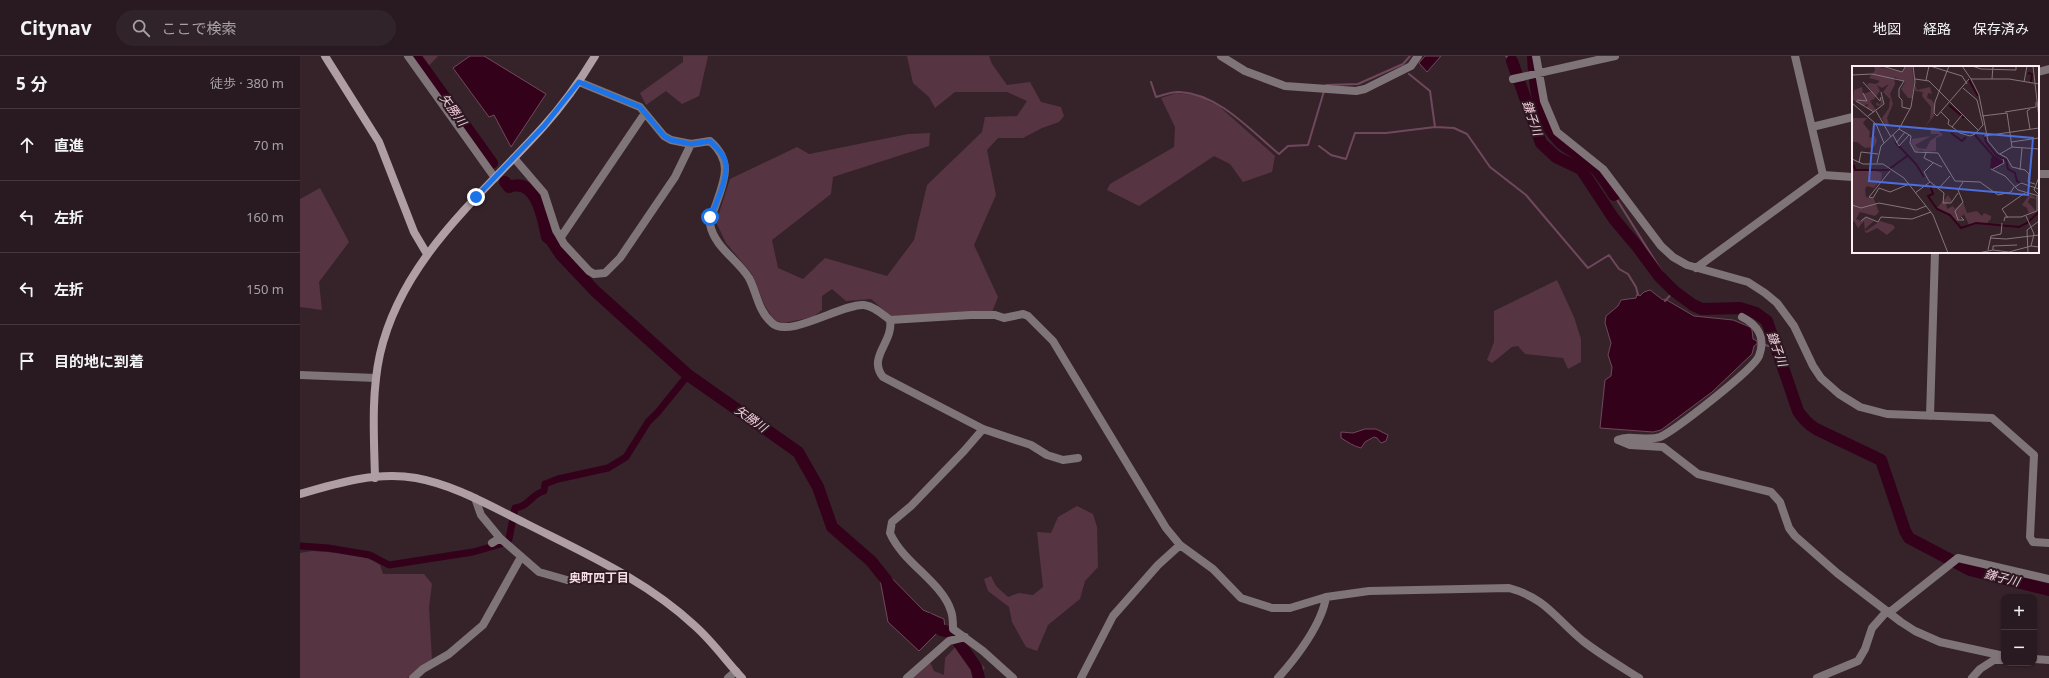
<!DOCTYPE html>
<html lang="ja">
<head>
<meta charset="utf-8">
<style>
  :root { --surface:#281a20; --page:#302329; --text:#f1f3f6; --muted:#a5a1a5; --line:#44383e }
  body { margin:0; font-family:"Noto Sans","Noto Sans JP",sans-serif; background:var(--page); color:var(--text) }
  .controls { position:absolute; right:12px; bottom:12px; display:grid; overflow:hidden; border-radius:8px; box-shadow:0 1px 3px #0004 }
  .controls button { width:36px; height:36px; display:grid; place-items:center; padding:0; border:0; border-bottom:1px solid var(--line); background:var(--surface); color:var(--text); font:20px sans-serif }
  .stop { position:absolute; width:12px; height:12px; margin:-9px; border:3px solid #1a73e8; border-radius:50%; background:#fff }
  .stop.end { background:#1a73e8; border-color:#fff; box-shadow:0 1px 4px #0008 }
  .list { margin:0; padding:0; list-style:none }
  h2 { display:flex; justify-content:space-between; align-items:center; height:52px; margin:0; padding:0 16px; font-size:17px }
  h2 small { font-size:13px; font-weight:400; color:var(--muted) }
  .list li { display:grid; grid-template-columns:26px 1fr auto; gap:12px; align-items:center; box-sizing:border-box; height:72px; padding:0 16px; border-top:1px solid var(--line) }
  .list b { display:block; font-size:15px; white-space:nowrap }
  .list em { font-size:13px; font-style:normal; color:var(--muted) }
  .icon { flex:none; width:22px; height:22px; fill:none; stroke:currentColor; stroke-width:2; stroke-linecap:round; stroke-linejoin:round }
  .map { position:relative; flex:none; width:1749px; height:622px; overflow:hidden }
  header { display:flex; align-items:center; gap:24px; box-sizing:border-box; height:56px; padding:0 20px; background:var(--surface); border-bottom:1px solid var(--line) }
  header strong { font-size:19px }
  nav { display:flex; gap:22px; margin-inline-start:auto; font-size:14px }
  .search { width:280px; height:36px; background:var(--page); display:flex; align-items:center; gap:10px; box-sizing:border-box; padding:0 14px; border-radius:22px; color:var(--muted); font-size:15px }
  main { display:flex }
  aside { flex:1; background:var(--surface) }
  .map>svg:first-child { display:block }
</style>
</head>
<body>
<header>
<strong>Citynav</strong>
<div class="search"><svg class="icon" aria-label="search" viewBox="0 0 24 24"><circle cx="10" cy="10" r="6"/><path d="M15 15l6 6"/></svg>ここで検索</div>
<nav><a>地図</a><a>経路</a><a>保存済み</a></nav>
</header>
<main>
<aside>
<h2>5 分<small>徒歩 · 380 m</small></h2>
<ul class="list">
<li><svg class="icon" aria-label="ahead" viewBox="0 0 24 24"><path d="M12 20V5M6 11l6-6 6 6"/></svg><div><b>直進</b></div><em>70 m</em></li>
<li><svg class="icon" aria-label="left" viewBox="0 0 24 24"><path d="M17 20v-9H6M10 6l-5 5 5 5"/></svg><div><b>左折</b></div><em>160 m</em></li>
<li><svg class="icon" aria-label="left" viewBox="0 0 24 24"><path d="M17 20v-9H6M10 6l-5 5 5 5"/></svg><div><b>左折</b></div><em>150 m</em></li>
<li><svg class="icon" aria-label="arrive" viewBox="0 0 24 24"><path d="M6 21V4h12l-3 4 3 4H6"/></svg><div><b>目的地に到着</b></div></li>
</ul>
</aside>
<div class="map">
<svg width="1749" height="622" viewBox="0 0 1749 622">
  <rect width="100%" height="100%" fill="#36232a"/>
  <path fill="#563441" d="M112 0H138L124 15Z
    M383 0H408L399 40 382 48 366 35 346 49 340 37 383 6Z
    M607 0H689L692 8 707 29 730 26 741 46 761 51 764 60 759 66 742 72 723 82H698L687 94 696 139 674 189 698 241 692 256 592 261 571 243 546 245 532 233 522 240V254L513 261 484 267 474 264 465 250 452 218 426 187 416 166 430 123 497 91 509 98 608 78 630 77 629 90 533 121 531 138 472 184 478 212 503 223 525 202 587 220 614 184 627 129 682 76 685 61 717 60 727 45 707 36H655L635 52 629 41 613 27Z
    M877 37 899 40 920 51 975 100 972 116 943 126 930 108 914 100 839 150 807 134 810 128 874 91 875 71 861 42Z
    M20 132 49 186 19 226 22 254 0 251V143Z
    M1257 224 1274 261 1281 283V306L1268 313 1263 302 1225 298 1218 290 1212 291 1192 307 1187 304 1194 286V255Z
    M777 450 793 458 797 471 798 511 785 525 780 543 748 569 737 595 726 591 712 566 709 551 688 535 684 523 691 520 696 530 708 541 719 537 733 539 743 531 737 476 751 477 758 461Z
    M12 495C34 497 62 496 80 509L83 518H124L132 528 129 551 132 604 107 622H0V497Z
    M661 585 685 612 675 622H612L630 606 634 615 644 619 645 602Z"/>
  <path fill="#34011b" stroke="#70485c" d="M170 0H184L246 38 211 91 194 59 189 61 153 12Z
    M1125 0H1141L1127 16 1119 7Z
    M1350 234 1363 244 1365 243 1394 260 1433 264 1450 271 1452 274 1453 283 1457 285V288L1454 290 1452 298 1412 336 1361 374 1353 376 1300 372 1305 324 1311 320 1312 311 1308 299 1311 287 1305 267 1306 260 1318 250 1321 244 1336 242 1337 238 1340 240 1344 236Z
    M1065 373H1076L1088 379 1086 385 1081 387 1077 382 1074 381 1065 386 1061 392C1053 390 1048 386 1041 382V376L1053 377Z
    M579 509 623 554 644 563 645 572 637 577 619 595 588 566 578 513Z"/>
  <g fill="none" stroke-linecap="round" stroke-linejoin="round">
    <path stroke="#70485c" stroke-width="2" d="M1206 0 1212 5
      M1109 18 1130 35 1135 71 1154 72 1167 78 1190 111 1226 139 1288 212 1309 199 1319 213 1328 218 1336 231 1338 239
      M851 26 856 41C864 39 872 35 880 36 919 38 951 75 979 98L988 90 1008 89 1024 35
      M1025 31 1026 29 1058 28 1103 8 1110 0
      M1019 90 1031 99 1046 103 1055 77H1086L1135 71
      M1314 139 1374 235 1365 245
      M1465 289 1475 292"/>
    <path stroke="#34011b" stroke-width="7" d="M0 490 28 492 70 499 89 509 173 496 201 488 209 483 215 452C230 450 230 439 244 435L245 428 258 423 308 412 326 401 348 366 358 356 388 319"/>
    <path stroke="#34011b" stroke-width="12" d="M115 0 192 107
      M1233 0C1234 28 1239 66 1260 86 1269 94 1280 98 1288 105 1299 114 1307 127 1314 139
      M1212 5 1241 87 1256 101 1281 113 1314 163 1336 189 1359 220 1374 235 1393 249 1402 253 1440 252 1456 257 1467 265 1498 355C1503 363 1508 368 1516 373L1581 404 1605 475 1609 482 1670 514 1749 534
      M205 126 209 131C237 121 243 163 247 181L251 184 261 199 295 235 388 319 498 396 518 431 532 471 571 505 587 525
      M628 563 641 574 652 577 676 611 679 622"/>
    <path stroke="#7f7477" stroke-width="8" d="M108 0 195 122
      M921 0 945 15 985 30 1056 35 1065 33 1111 10 1118 0
      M1236 0 1244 45 1257 76 1303 113 1361 190 1373 201 1387 209 1448 226 1465 237 1477 247 1494 270 1513 310 1521 322 1539 338 1560 351 1587 358 1692 362 1734 399 1730 481 1733 486 1749 487
      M1495 0 1523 119
      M1738 16 1749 13
      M1213 23 1315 0
      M279 26 340 51 364 80 371 84 391 88 410 85C434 106 424 125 415 151 413 157 409 161 410 168 414 191 438 204 449 222 457 237 458 255 472 267 489 283 543 247 564 249 574 250 582 258 590 264 594 286 567 301 583 321L683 373 731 389 747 399 763 404 778 402
      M1512 71 1553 61
      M214 102 244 137 256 174 264 188 289 215 294 218 305 217 320 202 375 121 391 88
      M1738 118H1749
      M261 181 345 57
      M1396 212 1523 119 1553 121
      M590 264 671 259H695L704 262 723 258 728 260 753 285 866 472 880 489 913 513 941 542 972 552H990L1026 541 1069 535 1209 532C1246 542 1256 563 1283 585 1301 599 1320 610 1339 622
      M0 319 76 322
      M1630 360 1635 196
      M683 373 664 395 611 450 592 466 590 477C603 507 642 526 651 555 653 560 653 567 653 573L683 595 713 622
      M1318 384 1330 389 1363 391 1398 418 1471 436 1480 446 1489 472 1495 480 1537 517 1601 566 1615 575 1640 586 1704 600
      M1318 384C1331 378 1346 386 1360 381 1374 375 1454 313 1459 300 1466 282 1458 269 1442 261
      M175 442 181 459 200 482 192 487
      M200 482 239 516 267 524
      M1590 556 1658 502 1749 523
      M1734 603 1749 604
      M113 622 123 613 149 598 183 569 221 501
      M428 622 436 615
      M607 622 649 585 665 581
      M781 622 813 560 858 509 880 489
      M978 622C996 602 1022 568 1026 541
      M1517 622 1558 605 1565 593 1572 572 1587 555
      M1672 622 1680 613 1694 604H1704"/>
    <path stroke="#af9ea4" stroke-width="8" d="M25 0 79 86 114 176 127 198
      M75 422C74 381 71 339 80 298 102 202 181 140 243 71 263 49 280 25 295 0
      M0 438C37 427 77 415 116 422 155 429 190 450 225 467 284 497 346 524 395 570 413 586 426 605 442 622"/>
  </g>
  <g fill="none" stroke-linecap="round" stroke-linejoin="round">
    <path stroke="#1a73e8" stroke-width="5" d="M176 141 244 70 279 26 340 51 364 80 371 84 391 88 410 85C417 92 425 99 426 109 427 123 416 149 410 161"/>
  </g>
  <g text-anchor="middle" stroke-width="4" stroke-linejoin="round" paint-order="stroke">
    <g font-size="12" font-style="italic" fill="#f5cfdc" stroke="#2c1921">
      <text transform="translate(153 54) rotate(54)" y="4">矢勝川</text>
      <text transform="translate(1232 62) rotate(71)" y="4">鎌子川</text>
      <text transform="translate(1477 293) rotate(70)" y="4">鎌子川</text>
      <text transform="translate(451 363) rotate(35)" y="4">矢勝川</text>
      <text transform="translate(1702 522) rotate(14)" y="4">鎌子川</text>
    </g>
    <g font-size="12" font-weight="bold" fill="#f7dce5" stroke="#2c1921">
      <text x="299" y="526">奥町四丁目</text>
    </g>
  </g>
  <g transform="translate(1552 10)">
    <rect width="187" height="187" fill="#36232a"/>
    <path d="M22 0 50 6 55 0H60L62 17 60 32H56L49 23 53 16 42 11 43 18 38 28 41 38 35 52 37 58 33 60 30 52 37 42 38 33 31 26 37 18 30 22 25 19 28 25 22 33 28 39 30 31 31 37 28 40 24 39 25 36 22 33 18 35 24 44 22 45 15 42 16 38 11 40 1 34 2 24 10 21 11 28 20 25 15 19 17 17 12 16 24 18 28 15 17 12 23 4ZM63 19 65 24 78 21 80 28 76 27 75 32 80 34 83 40 82 50 72 62 78 53 79 41 70 30 71 26 63 25ZM0 52H15L11 57 18 66 17 72 23 70 25 75 22 81 13 82 5 76H0ZM78 61 84 62 91 69 84 72V85L74 86 68 84 64 86 59 78 60 73 79 70 63 79 66 82 74 83 78 75 88 68H79ZM0 100 3 105 19 103 30 107 29 114 22 122 15 120 13 123 14 131 22 133 27 146 23 150 8 146 4 153 9 155 13 151 22 155 13 163 14 165 28 155 41 159 43 162 35 169 25 162 15 167 13 166 12 155 6 162 2 155 0 156ZM178 128 185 133 178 132 176 136 184 145 177 148 175 142 170 139ZM96 129 100 135 94 138 95 143 101 140 103 143 111 136 115 147 125 145 130 150 132 147 139 150V153L135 157 117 159 112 148 106 154 105 159 98 148 85 142Z" fill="#563441"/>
    <path d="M143 90 153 96 142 103 138 102 139 92Z" fill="#34011b"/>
    <path fill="none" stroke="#34011b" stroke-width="2" d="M176 7 180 8 179 16M117 14 126 30M97 39 112 52M99 67 110 75 114 71M132 68 134 76 144 89 154 94 156 103 163 107 165 115 170 118M123 69 142 91M43 76 64 98 72 111M2 99 3 104H36L55 90M77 116 81 128 76 130 80 136 85 143 98 149 109 162 124 157 167 161 175 157 187 146"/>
    <path fill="none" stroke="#85747a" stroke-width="1" d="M30 0 50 6 54 0M78 0 110 10 115 18M97 0 83 36 82 47 85 50 117 13M110 0 119 13H157L187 18M120 0 129 3 164 4V0M181 0 187 52M0 9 20 8 52 15 47 23V31L50 34V41L58 43M63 13 77 15 126 64M119 13 127 29 136 75 146 87 155 92 160 101 173 104 177 108 176 116 183 118M140 13 141 0M74 14 77 0M11 16 28 35 29 31M172 16 175 0M5 34 15 35 11 27M4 35 22 46M0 37 24 58 32 77M178 43 175 45 178 63M24 45 39 71M89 46 97 54 96 58 108 67 118 70 123 68 131 59 125 34 111 22M153 46 184 41V36M16 50 32 38 29 26M130 50 155 47 160 81M100 61 110 49M47 63 59 70 58 77 63 86 86 87 103 115 128 116 146 129 159 126 162 121M41 69 47 80 57 69M132 70 187 62M159 76 187 72M44 77 53 66M74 87 72 92 90 101M148 88 160 81 187 83M0 93 11 98H31L52 112 81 149 96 187M7 97 9 86 26 88M25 97 29 80 47 63 59 41 63 16 61 0M81 97 72 106 77 115 92 127 91 137H99L106 127M139 103 153 110 166 124 187 130M141 103 152 97 151 93M168 104 170 82M38 105 17 131 21 132 27 122 38 126 57 118M187 111 182 124 187 129M163 121 169 117 187 123M87 122 98 110M63 127 78 116M0 139 9 142 27 137 64 144 74 140M174 150 182 168 179 180M109 151 112 154H106L103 145 111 136 106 124 111 116M156 152 150 143 173 127M9 155 14 151 26 156 29 151 60 153 79 146M152 155 153 151H169L185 145V130M138 172 154 173 187 169M136 184 139 170 149 168 150 157M141 184V180L165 179M99 187H124M126 187 141 184 157 186 179 180 187 181M176 187 175 164 187 155"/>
    <path fill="#4a6edd" fill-opacity="0.15" stroke="#4a6edd" stroke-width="2" d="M22 58 181 72 176 129 17 115Z"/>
    <rect width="187" height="187" fill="none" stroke="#fceef3" stroke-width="2"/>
  </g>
</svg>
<div class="controls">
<button>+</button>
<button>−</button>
</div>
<div class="stop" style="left:410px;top:161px"></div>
<div class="stop end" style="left:176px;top:141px"></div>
</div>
</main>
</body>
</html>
